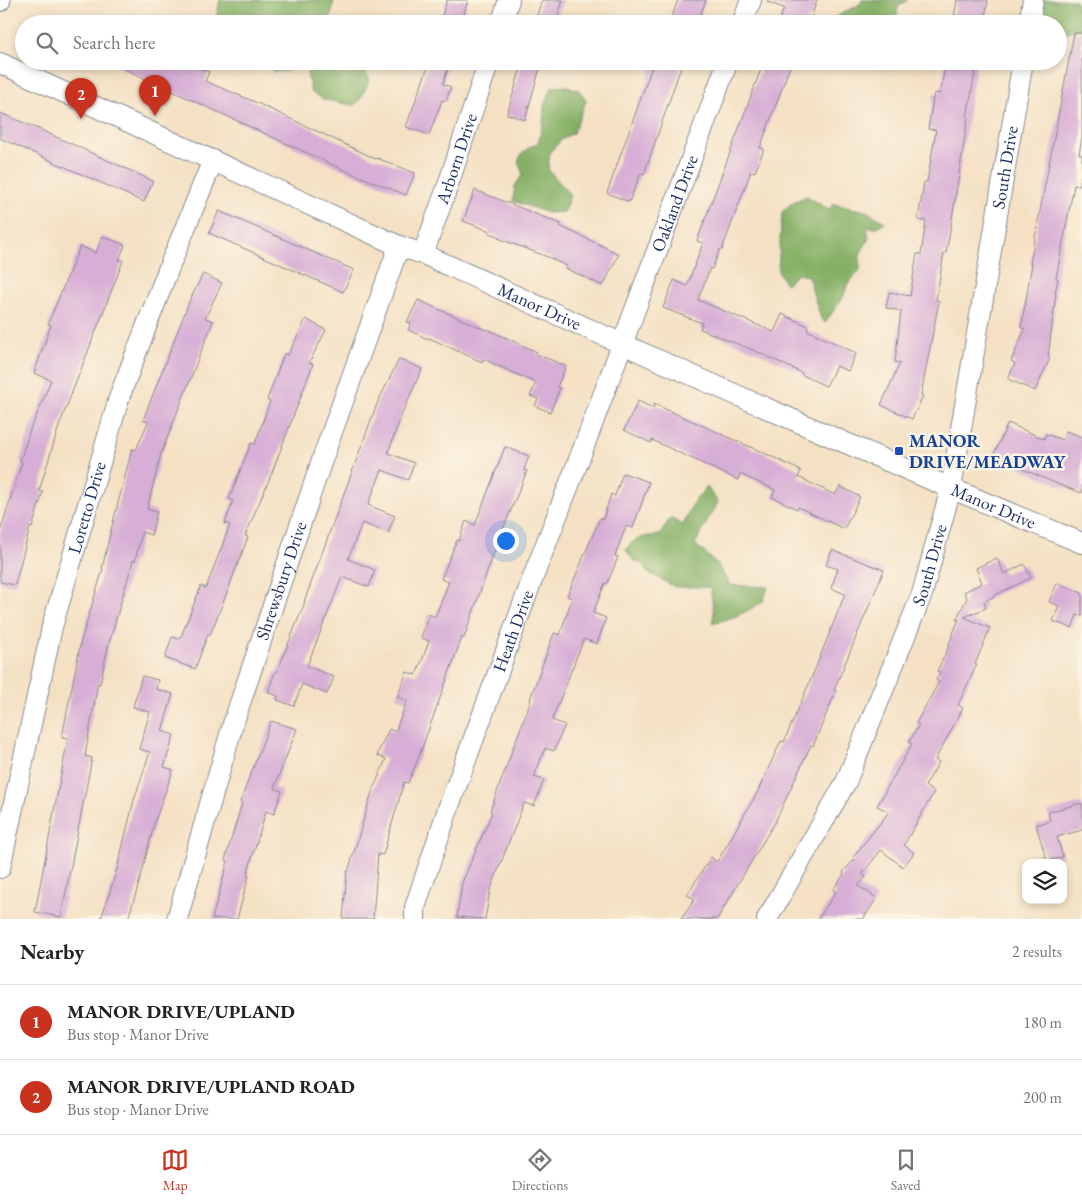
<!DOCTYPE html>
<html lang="en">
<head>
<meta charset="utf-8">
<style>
  :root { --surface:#fff; --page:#f6f6f6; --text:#222; --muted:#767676; --line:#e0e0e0; --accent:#c8321e }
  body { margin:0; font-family:"EB Garamond",serif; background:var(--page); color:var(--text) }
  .controls { position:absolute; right:15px; bottom:15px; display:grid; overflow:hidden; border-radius:10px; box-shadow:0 2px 8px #0003 }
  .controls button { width:45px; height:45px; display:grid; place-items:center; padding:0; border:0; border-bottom:1px solid var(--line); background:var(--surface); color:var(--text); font:25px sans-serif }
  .you { position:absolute; left:505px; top:540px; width:18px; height:18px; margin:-12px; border:4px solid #fff; border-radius:50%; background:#1a73e8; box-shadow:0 0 0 8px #1a73e833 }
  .badge { display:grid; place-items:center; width:32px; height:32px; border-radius:50%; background:var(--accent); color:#fff; font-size:16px; font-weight:700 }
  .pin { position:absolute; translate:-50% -41px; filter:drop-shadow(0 1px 2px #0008) }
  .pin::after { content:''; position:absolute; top:26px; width:18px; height:15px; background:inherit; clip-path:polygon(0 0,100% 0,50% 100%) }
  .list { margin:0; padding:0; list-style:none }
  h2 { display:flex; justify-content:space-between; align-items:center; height:65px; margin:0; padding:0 20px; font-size:21px }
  h2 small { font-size:16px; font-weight:400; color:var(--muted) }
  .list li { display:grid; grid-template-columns:32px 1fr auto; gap:15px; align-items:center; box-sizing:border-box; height:75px; padding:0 20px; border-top:1px solid var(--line) }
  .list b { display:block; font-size:19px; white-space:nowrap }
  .list p { margin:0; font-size:16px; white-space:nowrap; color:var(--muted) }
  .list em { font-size:16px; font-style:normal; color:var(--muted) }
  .icon { flex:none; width:28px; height:28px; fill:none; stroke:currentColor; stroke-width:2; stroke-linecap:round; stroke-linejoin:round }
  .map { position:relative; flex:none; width:1082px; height:919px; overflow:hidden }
  .search { position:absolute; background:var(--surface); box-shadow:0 2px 8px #0003; left:15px; right:15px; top:15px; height:55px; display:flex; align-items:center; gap:12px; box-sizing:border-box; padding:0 18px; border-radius:28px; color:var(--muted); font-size:19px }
  .sheet { height:215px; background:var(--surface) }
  nav { display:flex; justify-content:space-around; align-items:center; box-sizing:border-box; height:70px; border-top:1px solid var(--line); background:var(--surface); font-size:14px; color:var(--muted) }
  nav a { display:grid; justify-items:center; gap:2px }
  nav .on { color:var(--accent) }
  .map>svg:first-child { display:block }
</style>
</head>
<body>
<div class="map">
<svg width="1082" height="919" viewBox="0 0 1082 919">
  <rect width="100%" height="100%" fill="#fcf5e5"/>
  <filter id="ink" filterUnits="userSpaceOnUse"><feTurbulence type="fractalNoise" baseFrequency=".02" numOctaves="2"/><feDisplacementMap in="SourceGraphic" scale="10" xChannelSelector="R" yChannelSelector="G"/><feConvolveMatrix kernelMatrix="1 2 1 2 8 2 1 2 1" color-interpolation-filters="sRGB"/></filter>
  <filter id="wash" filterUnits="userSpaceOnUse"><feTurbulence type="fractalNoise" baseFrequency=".0096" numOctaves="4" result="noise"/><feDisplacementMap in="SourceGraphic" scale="20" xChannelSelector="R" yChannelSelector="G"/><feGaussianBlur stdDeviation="1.12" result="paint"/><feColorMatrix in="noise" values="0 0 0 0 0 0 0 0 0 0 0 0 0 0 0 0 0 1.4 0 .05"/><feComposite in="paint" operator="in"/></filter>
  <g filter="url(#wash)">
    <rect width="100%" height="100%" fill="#f4e1c4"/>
    <path fill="#86b066" stroke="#507062" d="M220 0H334L331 17 285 15 282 24H215Z
      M862 0H908L898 7 896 24H829L828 21 860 4Z
      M1041 0H1075L1082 16V28L1067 32 1058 39V24H1037Z
      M259 61H290L288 71 274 72Z
      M310 61H357L370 79C365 88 363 99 354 105L325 100 311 92 307 73Z
      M567 86 579 90 586 101 573 133 562 139 550 152 548 169 570 195 564 212 548 213 513 201 515 186 523 174 518 162C522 151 527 148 538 143L543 123 544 106 552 87Z
      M807 196 829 210 833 204 866 211 885 222 875 228 867 227 869 238 860 254V270L847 285 844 296 825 323 821 319 808 276 797 274 786 284 778 272 782 212 793 202Z
      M707 487 718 502 695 544 717 564 730 585 768 587 763 602 739 615 712 624 714 613 710 587H675L647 572 644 564 634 561 626 550C633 537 647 536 660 535L670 518 683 525 695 499Z"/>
    <g id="blocks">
      <path fill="#d7aed6" d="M447 0H468L461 24 441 19Z
        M542 0H563L555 24H534Z
        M678 0H706L697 24H669Z
        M768 0H817L811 18 808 17 806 24H778L784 8 767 2Z
        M957 0H988L984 24H953Z
        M1074 33H1082V137L1079 154 1082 155V171L1079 186 1074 185 1056 278 1058 279 1055 293 1056 294 1048 357 1050 358 1035 391 1008 379 1015 363 1011 361 1025 329 1021 328 1032 264H1030Z
        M107 61H171L187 68 189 64 209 72 205 81 255 102 376 159 377 158 415 173 406 195 346 171Z
        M430 61H450L443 84 451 87 446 101 442 100 429 135 406 127Z
        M523 61H542L525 120 507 114Z
        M654 61H683L644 174 641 173 629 202 607 193Z
        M764 61H792L760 148 764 149 755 172 751 171 722 250 720 249 712 269 710 268 698 300 774 332 782 314 808 326 807 330 856 353 848 371 836 366 826 386 802 375V373L760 353 700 329 702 323 663 308 674 280 687 286 703 243 697 241Z
        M946 61H977L967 117H968L951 225 946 253H944L936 300 939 301 921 395 923 396 912 419 881 405 900 363 895 362 901 311 886 308 889 292 910 296 917 254H921L926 221 918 220 924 182H927L936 130 928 129 934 93 940 94Z
        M0 113 41 130 153 181 144 202 0 138Z
        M475 190 561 224 560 226 619 254 603 286 565 268 567 266 553 260V259L498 238 499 236 489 233 490 231 463 221Z
        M219 211 354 270 343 292 209 233Z
        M102 236 125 245 119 260 123 261 59 426 39 491 43 492 32 528 30 527 15 585 0 582V532L22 462 20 461 32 424H33L51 380 34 373 51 325 48 324 80 246 96 253Z
        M203 274 222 283 205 318 213 321 161 454 147 509 157 512 151 535 142 532 135 561 133 560 108 647 100 684 98 683 85 756 92 758 61 917 35 912 68 738 62 737 81 641 103 569H102L110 534 132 449 136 450 148 422 143 420 189 302Z
        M418 300 486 330 487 329 537 352 536 354 566 366 557 387 560 388 550 412 535 406 538 399 530 396 536 383 483 359 482 362 429 338 428 339 408 330 411 323 407 322Z
        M306 319 326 330 309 363 313 364 271 475 245 536 248 537 226 595 210 635 208 634 195 669 165 658 172 637 180 639 201 586 206 588 230 525 225 523 233 501 229 499 251 443 255 444 270 401 267 400 284 354 288 355Z
        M399 359 422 369 402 414 388 453 414 463 408 480 382 470 368 505 395 516 388 533 362 523 348 559 375 570 369 587 342 577 307 666 334 677 327 694 302 684 294 706 277 700 278 696 268 692 275 672H277L305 602H304L377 404Z
        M638 401 653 408 654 404 775 458 801 471 798 477 835 495 840 486 860 497 844 529 798 507 797 509 772 497 775 490 740 474 738 480 652 440 651 443 624 430Z
        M1008 423 1044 439 1046 434 1063 440 1066 431 1082 437V493L1062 486 993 456Z
        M505 447 529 456 524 470 527 471 497 544 464 638 462 637 418 759 408 783 404 782 383 855 378 854 373 919H343L347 871 348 872 371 795 386 759 377 755 389 729 395 732 407 701 397 697 407 672 416 675 423 658 429 641 421 638 429 614 435 617 449 582 441 579 457 540 459 541 466 521 475 525Z
        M623 473 649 482 633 528 626 526 615 556 618 557 607 584 605 583 593 613 606 618 597 644 584 639 577 656 552 720 565 725 554 751 545 748 534 777 544 780 534 806 524 803 490 891 485 919 457 917 462 883 492 812 490 811 531 700 530 699 554 633 560 635 572 598 567 596 600 518 603 519 611 494 615 496Z
        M832 550 884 570 834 690 836 691 813 746 811 745 775 822 717 919H681L695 899 687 895 711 857 717 862 757 793 781 741 784 742 816 667 845 594 831 588 838 569 826 565Z
        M997 558 1004 574 1024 564 1031 578 999 593 984 602 986 608 964 617 990 628 975 664H977L958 705 963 708 935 760 939 762 925 786 934 792 904 845 914 853 903 867 881 850 862 874 866 877 858 886 877 898 863 919H818L836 892 833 890 844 874 843 872 855 859 853 857 889 812 877 806 912 744 909 742 919 725 916 723 939 682 936 680 940 672 937 671 949 646H948L959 619 956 620 967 598 964 592 982 583 976 568Z
        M1057 583 1082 593V616L1077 615 1072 628 1053 621 1059 606 1049 602Z
        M142 676 158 680 156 689 173 694 162 731 174 735 164 767 173 770 155 821 139 883 128 919H101L117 869 134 800 150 752 139 749 150 712 133 707Z
        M271 721 297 729 274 788 282 791 274 814 266 811 247 875H249L237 919H212L228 861 225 860 242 803 240 802Z
        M1082 803V830L1057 837 1063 857 1047 861 1036 825 1050 821 1048 812Z"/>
    </g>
  </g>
  <g filter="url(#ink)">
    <use href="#blocks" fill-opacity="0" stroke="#888891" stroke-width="1"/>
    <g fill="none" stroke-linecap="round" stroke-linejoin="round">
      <g stroke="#888891" stroke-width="22">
        <g id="minor">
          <path d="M0 1V0"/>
          <path d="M501 24 509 0"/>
          <path d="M742 24 751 0"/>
          <path d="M1029 24 1033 0"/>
          <path id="s1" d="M0 63 399 246 423 254C642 353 860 452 1082 543"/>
          <path id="s2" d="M423 254 447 188 489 61"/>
          <path id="s3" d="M0 868 52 627 120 395 168 270 213 160"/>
          <path id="s4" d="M177 919 233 724 323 457 399 246"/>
          <path id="s5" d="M415 919V907L449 806 535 572 580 457 728 61"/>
          <path id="s6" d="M767 919 846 782 922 594 951 488 1023 61"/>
        </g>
      </g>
      <use href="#minor" stroke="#fff" stroke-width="20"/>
    </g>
  </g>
  <rect fill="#1a4fb4" stroke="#fcf5e5" stroke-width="2" x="894" y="446" width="10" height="10" rx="2.5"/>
  <g text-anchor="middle" stroke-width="5" stroke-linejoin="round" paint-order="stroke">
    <g font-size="18" fill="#1b2f5e" stroke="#fcf5e5">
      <text dy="6" stroke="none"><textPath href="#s2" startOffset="101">Arborn Drive</textPath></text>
      <text dy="6" stroke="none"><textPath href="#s6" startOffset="796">South Drive</textPath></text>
      <text dy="6" stroke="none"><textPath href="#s5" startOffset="762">Oakland Drive</textPath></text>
      <text dy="6" stroke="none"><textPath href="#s1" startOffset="592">Manor Drive</textPath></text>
      <text dy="6" stroke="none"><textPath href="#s1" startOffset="1088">Manor Drive</textPath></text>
      <text dy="6" stroke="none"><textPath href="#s3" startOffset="371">Loretto Drive</textPath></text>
      <text dy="6" stroke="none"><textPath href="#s6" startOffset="391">South Drive</textPath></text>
      <text dy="6" stroke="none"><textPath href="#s4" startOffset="354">Shrewsbury Drive</textPath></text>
      <text dy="6" stroke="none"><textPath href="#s5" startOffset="305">Heath Drive</textPath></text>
    </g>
    <g font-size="18" font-weight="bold" fill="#164399" stroke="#fcf5e5" text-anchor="start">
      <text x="909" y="447">MANOR<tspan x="909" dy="21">DRIVE/MEADWAY</tspan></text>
    </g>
  </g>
</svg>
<div class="controls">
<button><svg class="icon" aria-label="layers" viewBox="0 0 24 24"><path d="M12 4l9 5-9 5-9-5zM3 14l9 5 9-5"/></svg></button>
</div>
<div class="you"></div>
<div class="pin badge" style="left:155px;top:116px">1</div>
<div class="pin badge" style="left:81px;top:119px">2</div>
<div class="search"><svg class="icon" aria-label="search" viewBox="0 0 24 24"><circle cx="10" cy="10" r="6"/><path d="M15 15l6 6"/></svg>Search here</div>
</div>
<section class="sheet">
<h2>Nearby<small>2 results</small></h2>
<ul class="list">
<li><span class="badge">1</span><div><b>MANOR DRIVE/UPLAND</b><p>Bus stop · Manor Drive</p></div><em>180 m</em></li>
<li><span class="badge">2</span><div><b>MANOR DRIVE/UPLAND ROAD</b><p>Bus stop · Manor Drive</p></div><em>200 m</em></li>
</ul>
</section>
<nav>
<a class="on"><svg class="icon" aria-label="map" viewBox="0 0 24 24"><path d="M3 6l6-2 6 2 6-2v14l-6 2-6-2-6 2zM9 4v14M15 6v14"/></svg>Map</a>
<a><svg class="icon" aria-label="directions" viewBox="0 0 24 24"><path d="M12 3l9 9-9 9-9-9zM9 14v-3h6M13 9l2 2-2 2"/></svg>Directions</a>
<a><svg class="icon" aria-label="saved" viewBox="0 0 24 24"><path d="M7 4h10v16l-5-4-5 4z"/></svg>Saved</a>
</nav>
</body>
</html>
